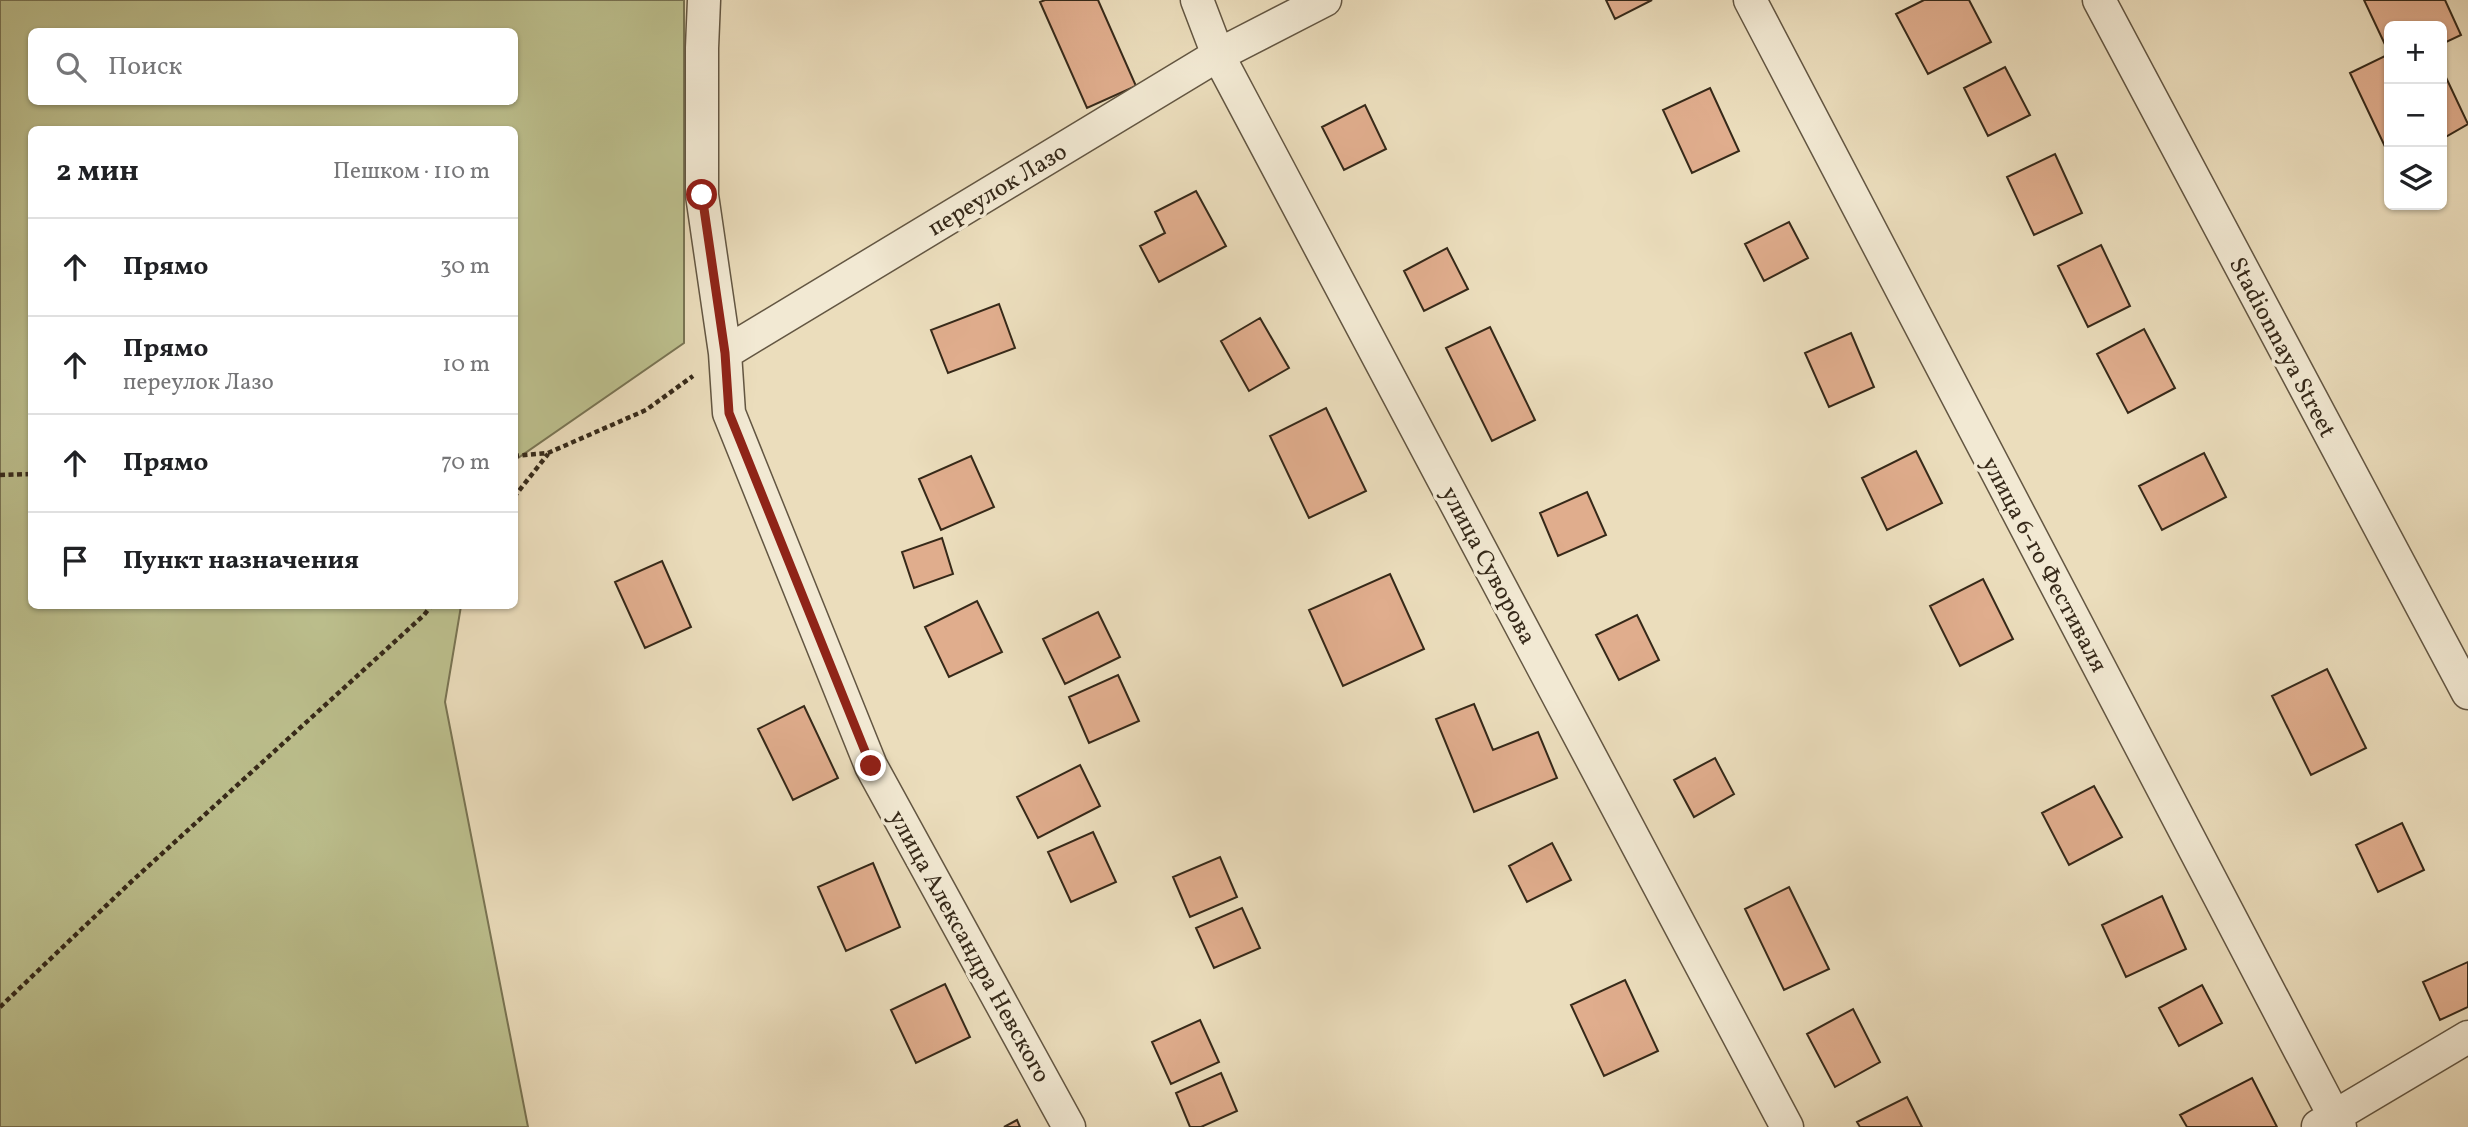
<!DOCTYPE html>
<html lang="ru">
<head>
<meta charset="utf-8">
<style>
  :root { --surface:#fff; --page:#f6f6f6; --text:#202124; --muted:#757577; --line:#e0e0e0 }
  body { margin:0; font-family:Vollkorn,serif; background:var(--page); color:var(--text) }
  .controls { position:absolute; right:21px; top:21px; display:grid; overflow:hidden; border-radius:10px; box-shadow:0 2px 5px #0004 }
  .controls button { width:63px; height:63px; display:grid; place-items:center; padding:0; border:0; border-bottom:2px solid var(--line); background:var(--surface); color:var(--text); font:35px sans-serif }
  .stop { position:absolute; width:21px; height:21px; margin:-16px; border:5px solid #8f2418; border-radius:50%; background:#fff }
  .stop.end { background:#8f2418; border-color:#fff; box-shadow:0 2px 7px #0008 }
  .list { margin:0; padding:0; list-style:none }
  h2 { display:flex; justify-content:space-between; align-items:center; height:91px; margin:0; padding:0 28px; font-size:30px }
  h2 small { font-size:23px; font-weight:400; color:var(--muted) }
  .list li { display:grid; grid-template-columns:46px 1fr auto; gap:21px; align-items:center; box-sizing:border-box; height:98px; padding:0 28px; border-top:2px solid var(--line) }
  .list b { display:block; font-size:26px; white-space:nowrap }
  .list p { margin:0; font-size:23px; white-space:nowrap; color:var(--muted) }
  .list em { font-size:23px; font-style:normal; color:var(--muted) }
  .icon { flex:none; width:38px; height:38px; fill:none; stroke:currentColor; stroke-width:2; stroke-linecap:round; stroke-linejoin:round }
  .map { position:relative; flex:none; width:2468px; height:1127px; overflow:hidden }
  .search { position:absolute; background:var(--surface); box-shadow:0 2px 5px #0004; left:28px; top:28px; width:490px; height:77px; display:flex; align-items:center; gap:18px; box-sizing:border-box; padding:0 24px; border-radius:10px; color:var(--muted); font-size:26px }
  .panel { position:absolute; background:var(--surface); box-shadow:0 2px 5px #0004; left:28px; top:126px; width:490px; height:483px; border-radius:10px }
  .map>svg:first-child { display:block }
</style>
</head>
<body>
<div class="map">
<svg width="2468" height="1127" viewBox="0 0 2468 1127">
  <rect width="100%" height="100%" fill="#ebddbc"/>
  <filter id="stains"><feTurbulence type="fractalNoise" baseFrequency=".00286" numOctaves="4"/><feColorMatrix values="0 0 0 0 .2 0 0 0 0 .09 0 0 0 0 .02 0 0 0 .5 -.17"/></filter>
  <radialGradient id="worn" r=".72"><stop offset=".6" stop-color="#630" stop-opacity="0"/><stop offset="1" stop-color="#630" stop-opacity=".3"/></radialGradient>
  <path fill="#bcbf8d" stroke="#797453" stroke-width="2" fill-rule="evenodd" d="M0 0H684V343L515 460 514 130H32V606H461L445 702 528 1127H0ZM32 32H514V102H32Z"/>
  <path fill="#e0ad8d" stroke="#362919" stroke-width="2" d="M1045 0H1098L1136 86 1087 108 1040 2Z
    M1606 0H1652L1615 19Z
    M1924 0H1969L1991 42 1928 74 1896 14Z
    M2364 0H2445L2461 35 2442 44V26H2389V53Z
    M2389 54V155L2350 73Z
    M2005 67 2030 115 1988 136 1964 88Z
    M2442 69 2468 124 2442 139Z
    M1710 88 1739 151 1692 173 1663 110Z
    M1365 105 1386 149 1344 170 1322 127Z
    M2055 154 2082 213 2034 235 2007 177Z
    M1196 191 1226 246 1159 282 1140 246 1165 233 1155 212Z
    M1789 222 1808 258 1764 281 1745 244Z
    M2101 245 2130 306 2088 327 2058 266Z
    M1447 248 1468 289 1424 311 1404 271Z
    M999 304 1015 348 948 373 931 330Z
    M1260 318 1289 368 1249 391 1221 341Z
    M1490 327 1535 420 1492 441 1446 348Z
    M2144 329 2175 388 2128 413 2097 354Z
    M1851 333 1874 387 1829 407 1805 353Z
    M1326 408 1366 491 1309 518 1270 436Z
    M1916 451 1942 503 1887 530 1862 478Z
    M2204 453 2226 497 2162 530 2139 486Z
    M971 456 994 507 941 530 919 479Z
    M1587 492 1606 535 1558 556 1540 513Z
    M942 538 953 574 914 588 902 552Z
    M662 561 691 627 645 648 615 582Z
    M1390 574 1424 649 1343 686 1309 610Z
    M1983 579 2013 639 1960 666 1930 606Z
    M977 601 1002 652 949 677 925 627Z
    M1098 612 1120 657 1065 684 1043 639Z
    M1637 615 1659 660 1619 680 1596 635Z
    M2327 669 2366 748 2311 775 2272 696Z
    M1118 675 1139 721 1089 743 1069 697Z
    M1474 704 1493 750 1538 732 1557 778 1474 812 1436 719Z
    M804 706 838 778 793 800 758 729Z
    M1715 758 1734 794 1694 817 1674 780Z
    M1080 765 1100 806 1038 838 1017 797Z
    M2094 786 2122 837 2069 865 2042 813Z
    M2402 823 2424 870 2378 892 2356 845Z
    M1093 832 1116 882 1071 902 1048 852Z
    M1552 843 1571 880 1527 902 1509 866Z
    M1220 857 1237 897 1190 917 1173 877Z
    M873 863 900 927 846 951 818 887Z
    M1789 887 1829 969 1784 990 1745 909Z
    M2162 896 2186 949 2126 977 2102 925Z
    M1242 908 1260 948 1214 968 1196 928Z
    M2468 962V1007L2440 1020 2423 982Z
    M1625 980 1658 1051 1604 1076 1571 1005Z
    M945 984 970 1037 916 1063 891 1010Z
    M2202 985 2222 1023 2179 1046 2159 1008Z
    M1853 1009 1880 1062 1835 1087 1807 1034Z
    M1200 1020 1219 1062 1171 1084 1152 1042Z
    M1221 1073 1237 1111 1201 1127H1190L1176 1093Z
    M2252 1078 2277 1127H2187L2180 1115Z
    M1907 1097 1922 1127H1860L1857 1122Z
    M1017 1120 1020 1127H1004Z"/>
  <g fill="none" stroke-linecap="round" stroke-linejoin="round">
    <g stroke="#635642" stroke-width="35">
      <path id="minor" d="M704 0 702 48V195L725 353
        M1197 0 1218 55 1787 1127
        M1750 0 2340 1127
        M2099 0 2468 693
        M2318 1126 2468 1037
        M1069 1127 871 766 729 413 725 353 1218 55 1325 0"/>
    </g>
    <path stroke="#362919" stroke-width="4.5" stroke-dasharray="5 3.5" stroke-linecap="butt" d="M514 456 548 453 646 410 693 376
      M0 475 32 474
      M514 497 548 454
      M0 1007 132 881 424 615 431 606"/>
    <use href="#minor" stroke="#f2e9d3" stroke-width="32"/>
  </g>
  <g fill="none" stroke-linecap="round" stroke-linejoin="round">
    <path stroke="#8f2418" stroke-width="9" d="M702 195 725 353 729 413 871 766"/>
  </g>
  <g text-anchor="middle" stroke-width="7" stroke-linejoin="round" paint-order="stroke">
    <g font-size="24" fill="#362919" stroke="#f2e9d3">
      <text transform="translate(997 189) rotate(-31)" y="8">переулок Лазо</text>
      <text transform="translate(2283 347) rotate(62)" y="8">Stadionnaya Street</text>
      <text transform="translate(2045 564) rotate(62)" y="8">улица 6-го Фестиваля</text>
      <text transform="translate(1489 565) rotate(62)" y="8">улица Суворова</text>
      <text transform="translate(970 946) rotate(61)" y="8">улица Александра Невского</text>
    </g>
  </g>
  <rect width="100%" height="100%" filter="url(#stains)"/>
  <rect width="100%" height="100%" fill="url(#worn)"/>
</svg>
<div class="controls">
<button>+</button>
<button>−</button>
<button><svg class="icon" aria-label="layers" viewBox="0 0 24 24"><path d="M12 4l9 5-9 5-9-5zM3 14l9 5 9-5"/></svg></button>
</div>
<div class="stop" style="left:702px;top:195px"></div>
<div class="stop end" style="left:871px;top:766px"></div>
<div class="search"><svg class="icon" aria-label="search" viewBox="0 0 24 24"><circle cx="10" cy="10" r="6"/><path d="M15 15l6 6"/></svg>Поиск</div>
<section class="panel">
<h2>2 мин<small>Пешком · 110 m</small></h2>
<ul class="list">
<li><svg class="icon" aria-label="ahead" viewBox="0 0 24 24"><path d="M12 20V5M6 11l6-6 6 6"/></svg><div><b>Прямо</b></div><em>30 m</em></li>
<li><svg class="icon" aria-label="ahead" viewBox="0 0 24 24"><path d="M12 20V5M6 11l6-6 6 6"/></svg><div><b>Прямо</b><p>переулок Лазо</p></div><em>10 m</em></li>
<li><svg class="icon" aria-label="ahead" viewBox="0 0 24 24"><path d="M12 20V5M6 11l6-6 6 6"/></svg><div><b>Прямо</b></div><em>70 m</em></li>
<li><svg class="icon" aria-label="arrive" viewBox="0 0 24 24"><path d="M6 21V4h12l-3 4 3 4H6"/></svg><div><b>Пункт назначения</b></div></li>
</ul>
</section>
</div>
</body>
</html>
